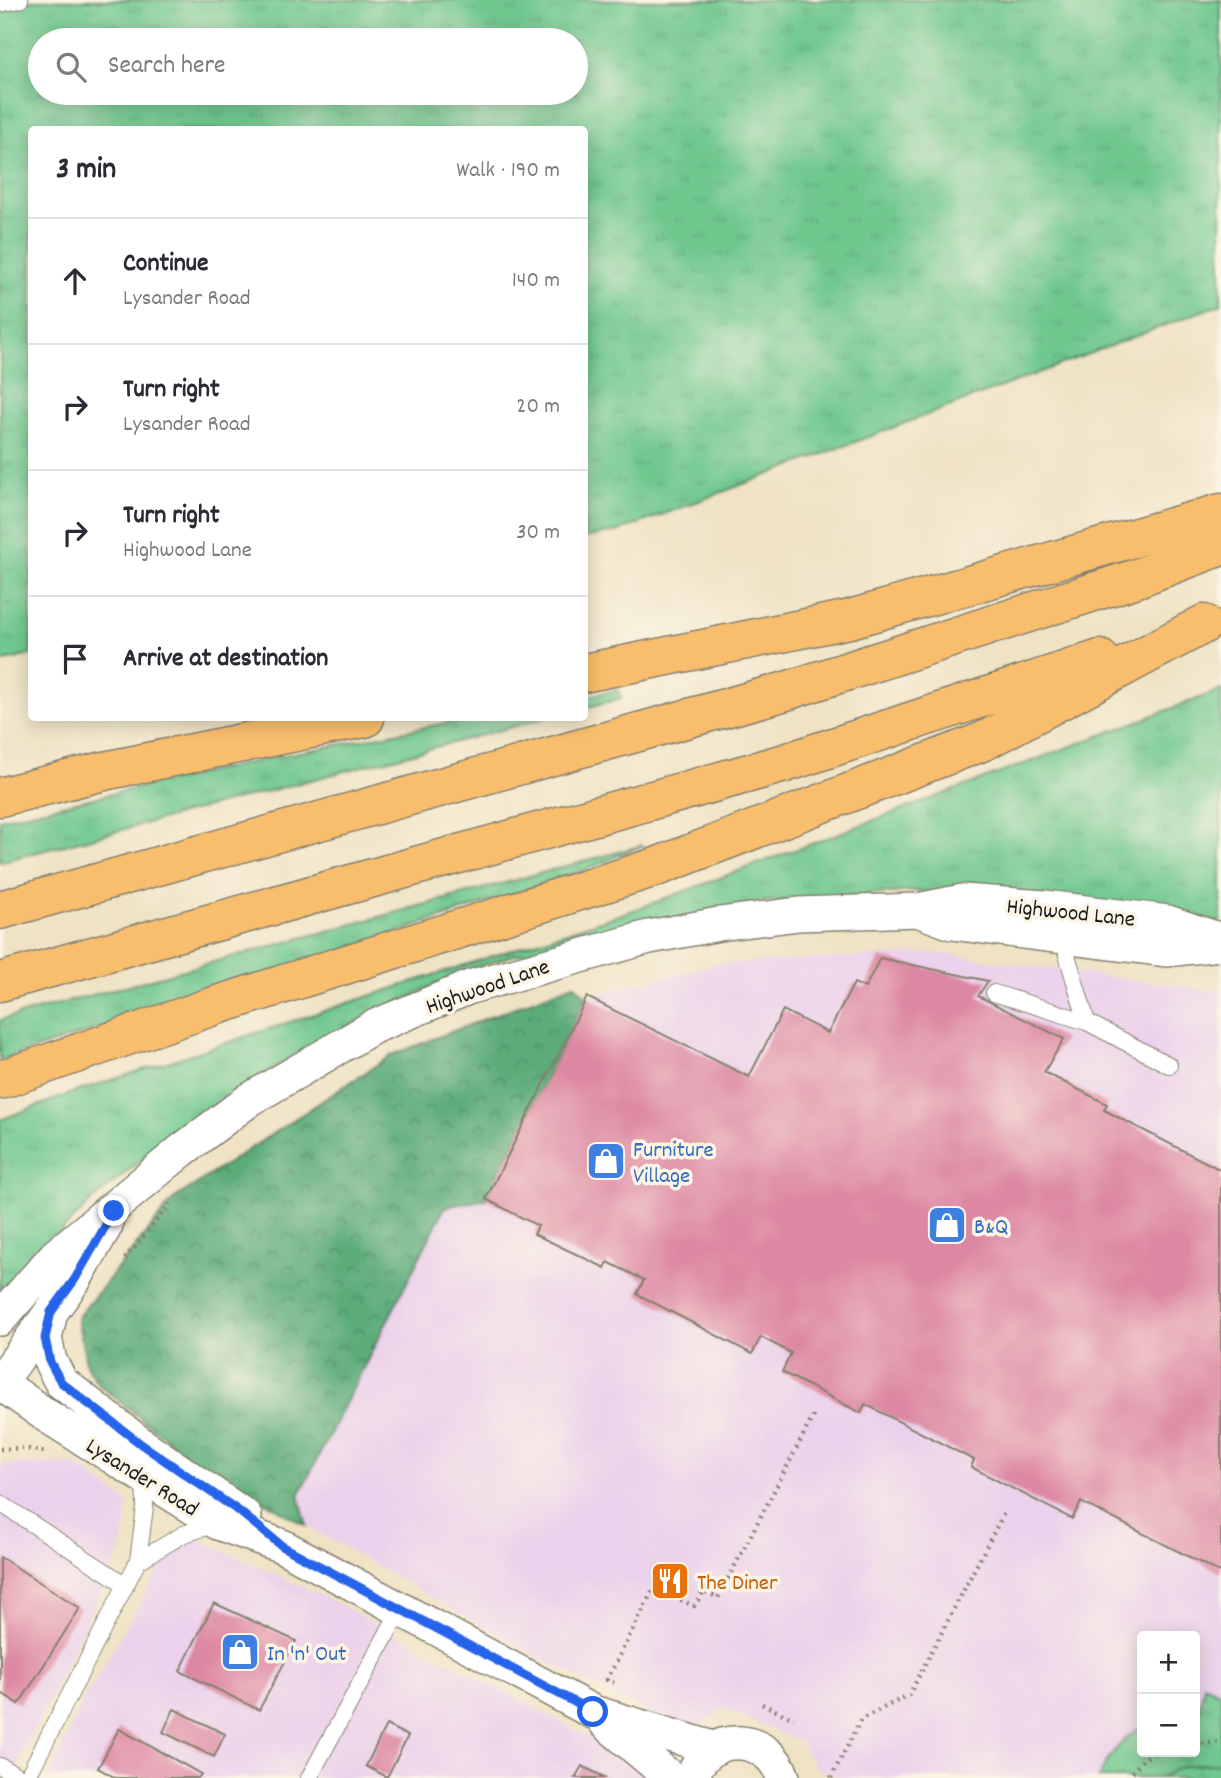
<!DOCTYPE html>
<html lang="en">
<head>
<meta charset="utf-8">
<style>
  :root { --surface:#fff; --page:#f7f7f7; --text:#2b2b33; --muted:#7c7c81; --line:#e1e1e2 }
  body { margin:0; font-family:Dekko,sans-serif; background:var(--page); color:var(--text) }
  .controls { position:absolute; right:21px; bottom:21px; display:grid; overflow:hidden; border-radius:7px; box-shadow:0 4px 18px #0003 }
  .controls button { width:63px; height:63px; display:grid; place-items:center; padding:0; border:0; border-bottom:2px solid var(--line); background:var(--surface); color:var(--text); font:35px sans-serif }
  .stop { position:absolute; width:21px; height:21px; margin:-16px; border:5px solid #2563eb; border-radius:50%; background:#fff }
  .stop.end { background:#2563eb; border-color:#fff; box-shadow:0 2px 7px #0008 }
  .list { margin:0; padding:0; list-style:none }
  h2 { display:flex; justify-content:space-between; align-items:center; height:91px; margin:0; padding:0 28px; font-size:30px }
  h2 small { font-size:23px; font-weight:400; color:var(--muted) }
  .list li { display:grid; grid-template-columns:46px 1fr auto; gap:21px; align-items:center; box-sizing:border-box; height:126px; padding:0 28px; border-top:2px solid var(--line) }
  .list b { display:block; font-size:26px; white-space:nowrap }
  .list p { margin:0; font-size:23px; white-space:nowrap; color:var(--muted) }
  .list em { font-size:23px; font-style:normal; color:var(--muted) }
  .icon { flex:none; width:38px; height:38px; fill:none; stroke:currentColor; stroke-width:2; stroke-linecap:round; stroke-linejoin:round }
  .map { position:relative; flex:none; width:1221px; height:1778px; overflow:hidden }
  .search { position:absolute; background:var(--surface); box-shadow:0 4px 18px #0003; left:28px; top:28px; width:560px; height:77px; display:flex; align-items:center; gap:18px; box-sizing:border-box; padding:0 24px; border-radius:38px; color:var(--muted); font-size:26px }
  .panel { position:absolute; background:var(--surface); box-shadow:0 4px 18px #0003; left:28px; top:126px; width:560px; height:595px; border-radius:7px }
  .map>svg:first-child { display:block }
</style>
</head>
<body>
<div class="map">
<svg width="1221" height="1778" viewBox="0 0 1221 1778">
  <defs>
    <pattern id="grass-tufts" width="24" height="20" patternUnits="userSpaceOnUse" patternTransform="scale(1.75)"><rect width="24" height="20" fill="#6fc88f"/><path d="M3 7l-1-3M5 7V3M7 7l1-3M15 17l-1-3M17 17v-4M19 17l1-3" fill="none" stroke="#60ab7b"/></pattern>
    <pattern id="forest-crowns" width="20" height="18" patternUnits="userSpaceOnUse" patternTransform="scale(1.75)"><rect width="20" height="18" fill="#5bac7a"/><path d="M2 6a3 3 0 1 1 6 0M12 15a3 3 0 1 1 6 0" fill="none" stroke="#4a8b63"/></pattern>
    <pattern id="wetland-marsh" width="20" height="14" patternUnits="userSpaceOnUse" patternTransform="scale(1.75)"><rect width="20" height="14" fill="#6fc88f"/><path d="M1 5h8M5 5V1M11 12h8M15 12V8" fill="none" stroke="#60ab7b"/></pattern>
  </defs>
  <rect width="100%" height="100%" fill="#fcf5e5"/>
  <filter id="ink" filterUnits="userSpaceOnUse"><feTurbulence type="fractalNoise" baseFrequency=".0143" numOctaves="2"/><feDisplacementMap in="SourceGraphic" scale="14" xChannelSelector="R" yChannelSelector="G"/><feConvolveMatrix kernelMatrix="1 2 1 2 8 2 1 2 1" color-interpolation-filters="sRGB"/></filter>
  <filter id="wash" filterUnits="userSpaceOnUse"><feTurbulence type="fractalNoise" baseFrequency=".00686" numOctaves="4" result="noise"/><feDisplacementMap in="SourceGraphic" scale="28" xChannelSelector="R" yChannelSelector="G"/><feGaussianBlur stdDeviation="1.57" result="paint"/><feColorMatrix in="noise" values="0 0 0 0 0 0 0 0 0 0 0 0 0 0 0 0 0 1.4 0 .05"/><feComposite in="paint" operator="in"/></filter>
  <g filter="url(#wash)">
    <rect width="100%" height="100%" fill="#efe3c4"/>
    <path fill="#ebd1eb" d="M937 953 1221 992V1693L1204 1685 1199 1711 1195 1712V1636H1142V1726L1122 1741 1098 1778H843L817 1770 800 1742 723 1708 690 1733 524 1650 307 1526 299 1495 445 1207 486 1199 587 997 717 964Z
      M0 1464H75L128 1503 123 1545 11 1778H0Z
      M191 1536 333 1601 655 1772 658 1778H48L84 1699 163 1563Z"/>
    <path fill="url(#grass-tufts)" stroke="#467256" stroke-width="2" fill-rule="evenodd" d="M0 0H1221V304L619 531 585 538 584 130H32L31 655 0 662ZM40 40H576V93H40Z
      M618 690 622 698 585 708V696Z
      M1221 690V922L1057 901 916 891 761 902 510 956 462 972 332 1034 188 1121 92 1201 47 1245 0 1302V1120L75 1092 637 909Z
      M471 718H546L0 862V819L270 758Z
      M644 845 583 871 248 982 0 1060V1020Z
      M1204 1685 1221 1693V1778H1098C1109 1754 1121 1741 1142 1726V1752H1195V1712L1199 1711Z"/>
    <path fill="url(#forest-crowns)" stroke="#3c644b" stroke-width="2" d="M574 984 587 997 486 1199 445 1207 299 1495 307 1526 188 1457 98 1384 87 1367 77 1318 175 1198 392 1055Z"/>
    <path fill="url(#wetland-marsh)" stroke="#467256" stroke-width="2" d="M1221 1763V1778H1158L1183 1766Z"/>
    <g id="blocks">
      <path fill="#dd88a3" d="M880 958 988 981 978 996 1064 1039 1044 1072 1107 1104 1104 1110 1221 1170V1573L1081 1502 1072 1519 971 1467 974 1460 865 1404 861 1413 782 1372 791 1353 761 1337 752 1354 637 1294 644 1280 608 1262 605 1268 534 1234 538 1226 486 1199 587 997 749 1077 783 1010 828 1033 854 983 865 988Z
        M0 1557 80 1608 19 1704 0 1692Z
        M662 1568 685 1579 678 1596 654 1583Z
        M214 1603 296 1641 259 1710 180 1671Z
        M174 1709 225 1734 214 1757 163 1732Z
        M386 1725 408 1736 387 1777 366 1766Z
        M119 1729 201 1774 198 1778H116L98 1768Z
        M582 1766 606 1778H575Z"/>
    </g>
  </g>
  <g filter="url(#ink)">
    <use href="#blocks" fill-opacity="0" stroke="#868070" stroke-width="2"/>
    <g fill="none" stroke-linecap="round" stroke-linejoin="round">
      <g stroke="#868070" stroke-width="18">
        <path id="service" d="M0 4 20 0
          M1069 937 1067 955 1087 1022
          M994 993 1087 1022 1169 1065
          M0 1503 126 1585
          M138 1561 184 1534 216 1524
          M0 1766 22 1778
          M27 1778 138 1561 145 1507 144 1478
          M309 1778 400 1610"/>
      </g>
      <g stroke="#868070" stroke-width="36">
        <path id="minor" d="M920 911 952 923 1166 950 1219 944
          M51 1312 45 1338 50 1361 61 1382 141 1444 245 1516
          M0 1319 55 1256 181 1151 249 1100 373 1027 470 987 649 937 719 924 799 914 918 910 963 901 1044 907 1168 922 1221 940
          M0 1382 75 1279 106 1225
          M0 1383 47 1416 218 1523 282 1546 593 1712 713 1748
          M606 1723 671 1778
          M692 1778C706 1730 769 1732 783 1778"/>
      </g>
      <g stroke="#868070" stroke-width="41">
        <path id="motorway" d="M584 673 850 619 1221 513
          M0 797 104 771 365 718
          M0 910 786 691 1137 578 1221 546
          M0 982 785 763 1100 659
          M0 1080 211 1007 656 867 984 741 1204 624"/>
      </g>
      <path stroke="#868070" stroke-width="4.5" stroke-dasharray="2 5" stroke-linecap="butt" d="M125 1259 170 1204
        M0 1449 23 1448 44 1452
        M614 1683 607 1680 654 1588 694 1606 704 1591 718 1598 815 1413
        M762 1704 794 1719
        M1195 1744 1221 1742
        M831 1778 861 1719 909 1695 1005 1511
        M1128 1778 1143 1759 1157 1752"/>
      <use href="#service" stroke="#fff" stroke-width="16"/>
      <use href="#minor" stroke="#fff" stroke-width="33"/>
      <use href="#motorway" stroke="#f9be6d" stroke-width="38"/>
    </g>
  </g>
  <g fill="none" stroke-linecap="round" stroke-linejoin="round" filter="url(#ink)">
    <path stroke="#2563eb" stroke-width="9" d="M114 1211 75 1279 51 1312 45 1338 50 1362 61 1382 81 1398 141 1444 240 1512 282 1546 593 1712"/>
  </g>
  <defs>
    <g id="shop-square" transform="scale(2.0125)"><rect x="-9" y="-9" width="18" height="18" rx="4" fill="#3f7fe0" stroke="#fcf5e5"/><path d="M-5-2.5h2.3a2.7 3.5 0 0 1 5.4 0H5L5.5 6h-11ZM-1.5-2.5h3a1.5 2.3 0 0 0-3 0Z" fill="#fff"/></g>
    <g id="restaurant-square" transform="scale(2.0125)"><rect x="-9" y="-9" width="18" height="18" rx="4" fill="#e8710a" stroke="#fcf5e5"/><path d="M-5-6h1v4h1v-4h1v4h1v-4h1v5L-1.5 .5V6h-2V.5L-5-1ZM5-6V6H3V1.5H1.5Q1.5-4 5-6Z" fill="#fff"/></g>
  </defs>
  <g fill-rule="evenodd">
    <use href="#shop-square" x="606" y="1161"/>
    <use href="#shop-square" x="947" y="1225"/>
    <use href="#restaurant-square" x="670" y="1581"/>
    <use href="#shop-square" x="240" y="1652"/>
  </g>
  <g text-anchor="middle" stroke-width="7" stroke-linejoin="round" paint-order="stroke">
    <g font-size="23" fill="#1c1c1c" stroke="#fcf5e5">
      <text transform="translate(1071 911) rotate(6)" y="8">Highwood Lane</text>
      <text transform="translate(487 985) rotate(-19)" y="8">Highwood Lane</text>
      <text transform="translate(143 1476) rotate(32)" y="8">Lysander Road</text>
    </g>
    <g font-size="23" fill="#366cbe" stroke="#fcf5e5" text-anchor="start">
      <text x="633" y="1156">Furniture<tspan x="633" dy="26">Village</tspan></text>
      <text x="974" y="1233">B&amp;Q</text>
      <text x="267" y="1660">In 'n' Out</text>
    </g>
    <g font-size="23" fill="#c56008" stroke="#fcf5e5" text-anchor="start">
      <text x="697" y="1589">The Diner</text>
    </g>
  </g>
</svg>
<div class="controls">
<button>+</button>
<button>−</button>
</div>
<div class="stop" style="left:593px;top:1712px"></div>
<div class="stop end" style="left:114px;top:1211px"></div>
<div class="search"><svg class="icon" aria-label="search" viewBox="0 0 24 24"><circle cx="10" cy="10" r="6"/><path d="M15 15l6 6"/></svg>Search here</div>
<section class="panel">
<h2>3 min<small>Walk · 190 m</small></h2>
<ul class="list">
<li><svg class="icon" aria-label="ahead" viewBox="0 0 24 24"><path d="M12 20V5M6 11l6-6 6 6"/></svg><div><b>Continue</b><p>Lysander Road</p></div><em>140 m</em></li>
<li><svg class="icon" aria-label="right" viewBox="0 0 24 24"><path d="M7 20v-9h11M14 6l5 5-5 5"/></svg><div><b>Turn right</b><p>Lysander Road</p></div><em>20 m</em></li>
<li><svg class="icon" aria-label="right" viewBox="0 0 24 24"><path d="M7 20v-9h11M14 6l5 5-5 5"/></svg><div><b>Turn right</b><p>Highwood Lane</p></div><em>30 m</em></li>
<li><svg class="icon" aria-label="arrive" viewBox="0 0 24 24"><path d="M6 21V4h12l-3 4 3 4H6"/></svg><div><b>Arrive at destination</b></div></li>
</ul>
</section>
</div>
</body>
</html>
